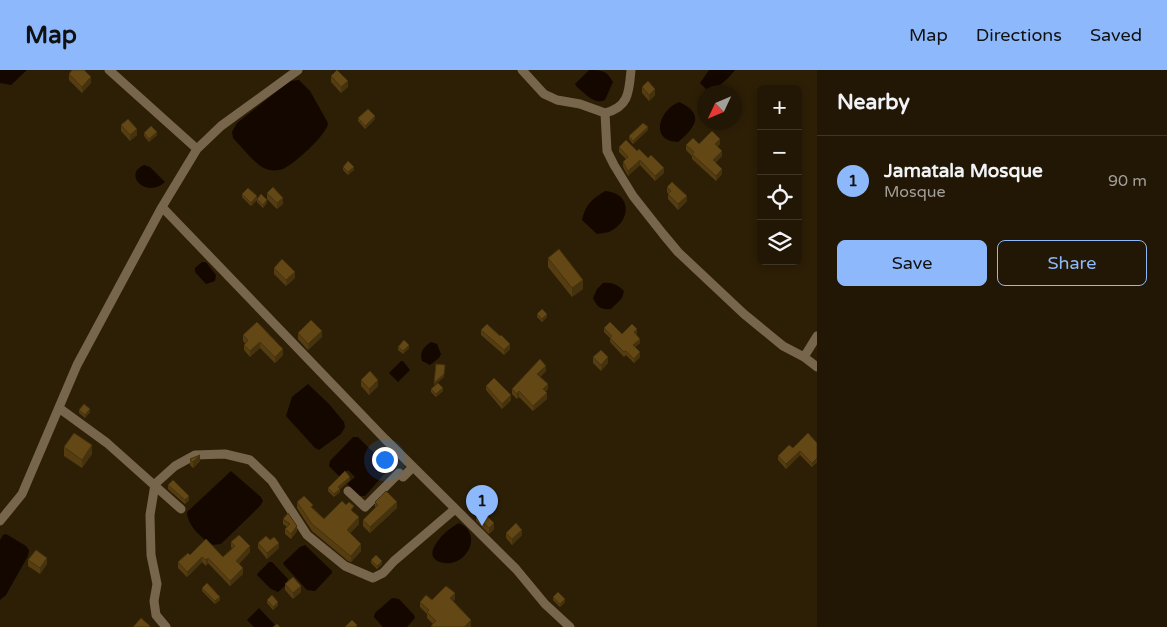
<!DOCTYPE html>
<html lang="en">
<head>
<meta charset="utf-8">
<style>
  :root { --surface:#221704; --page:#2e2413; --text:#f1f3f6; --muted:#a29f9a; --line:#3f3626; --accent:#8db9fc }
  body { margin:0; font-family:"Varela Round",sans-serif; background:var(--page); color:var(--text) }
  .controls { position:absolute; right:15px; top:15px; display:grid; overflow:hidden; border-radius:8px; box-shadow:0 2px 8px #0003 }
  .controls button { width:45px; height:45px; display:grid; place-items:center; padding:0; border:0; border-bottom:1px solid var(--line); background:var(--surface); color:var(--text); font:25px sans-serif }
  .compass { position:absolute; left:697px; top:15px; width:45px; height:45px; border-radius:50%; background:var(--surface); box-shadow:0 2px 8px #0003; rotate:226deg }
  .you { position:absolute; left:384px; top:389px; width:18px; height:18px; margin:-12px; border:4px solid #fff; border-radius:50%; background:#1a73e8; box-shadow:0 0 0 8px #1a73e833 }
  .badge { display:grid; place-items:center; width:32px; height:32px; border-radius:50%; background:var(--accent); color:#111; font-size:16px; font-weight:700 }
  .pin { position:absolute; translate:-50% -41px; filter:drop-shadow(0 1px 2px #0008) }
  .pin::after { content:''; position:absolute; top:26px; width:18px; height:15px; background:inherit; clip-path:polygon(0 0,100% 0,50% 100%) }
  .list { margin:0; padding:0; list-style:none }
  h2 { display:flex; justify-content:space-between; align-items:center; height:65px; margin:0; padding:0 20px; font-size:21px }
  h2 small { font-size:16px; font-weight:400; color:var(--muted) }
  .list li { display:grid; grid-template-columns:32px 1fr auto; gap:15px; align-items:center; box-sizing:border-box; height:90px; padding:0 20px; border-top:1px solid var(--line) }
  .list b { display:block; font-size:19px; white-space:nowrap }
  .list p { margin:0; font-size:16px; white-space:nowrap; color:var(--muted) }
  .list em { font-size:16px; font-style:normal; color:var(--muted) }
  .actions { display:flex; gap:10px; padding:15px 20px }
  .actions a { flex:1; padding:11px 0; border:1px solid var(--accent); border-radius:8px; text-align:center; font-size:18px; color:var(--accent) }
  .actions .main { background:var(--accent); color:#111 }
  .icon { flex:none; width:28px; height:28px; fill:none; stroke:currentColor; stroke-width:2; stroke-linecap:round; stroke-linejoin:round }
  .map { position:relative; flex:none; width:817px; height:557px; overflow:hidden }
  header { display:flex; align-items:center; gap:30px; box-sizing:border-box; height:70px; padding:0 25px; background:var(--accent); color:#111 }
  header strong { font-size:24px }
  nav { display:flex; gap:28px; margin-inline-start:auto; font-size:18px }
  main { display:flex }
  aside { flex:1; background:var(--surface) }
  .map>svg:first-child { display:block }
</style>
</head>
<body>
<header>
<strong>Map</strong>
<nav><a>Map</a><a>Directions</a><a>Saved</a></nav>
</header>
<main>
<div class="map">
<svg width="817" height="557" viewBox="0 0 817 557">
  <rect width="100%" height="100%" fill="#2d1f06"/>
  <path fill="#140700" d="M0 0H27L11 15 0 13Z
    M589 0C602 0 607 1 613 12L605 30C594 35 586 24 577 17L575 14Z
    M709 0H735C728 9 719 18 707 20L700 13Z
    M299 10 310 21 328 53C327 65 294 94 283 99 277 101 269 101 264 98 254 93 242 77 233 68L232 62 237 53 290 11Z
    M679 32C705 44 696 57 678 72 649 71 659 40 679 32Z
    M144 95 150 97 165 112C147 129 122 105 144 95Z
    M605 121C633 123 631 152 609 162 606 163 601 163 597 164L582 150C586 134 591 130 605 121Z
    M202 192H206L216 205 215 211 206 214 195 202V198Z
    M603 213C612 212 618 215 624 221L622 228 611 239C601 240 597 237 593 228L597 219Z
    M431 272 437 274 441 284 439 288 430 295 422 291C419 282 424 277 431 272Z
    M401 291H403L410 300 398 312 389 303Z
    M308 314 329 334 344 352 345 357 341 364 319 380 315 378 286 346 292 327Z
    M353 367H358L385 394 388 400 365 426H359L347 414 355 407 348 400 340 407 329 396 330 391Z
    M231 401 261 427 263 431 260 436 221 474 213 475C202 469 187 455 187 442Z
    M459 453C479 462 472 485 455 492 444 496 427 491 434 477 441 465 447 460 459 453Z
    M6 464 26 476 29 480 28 486 6 525 0 530V470L3 465Z
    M305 475 332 501V503L315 521 307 520 284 495 283 493 300 477Z
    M269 492H272L288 509 287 514 278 522 271 519 257 505 258 503Z
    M392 528 399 529 414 545 415 548 407 557H383L374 547 375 543Z
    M259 538 275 555 273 557H254L247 550Z"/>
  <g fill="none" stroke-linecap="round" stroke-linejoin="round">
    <path stroke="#77664c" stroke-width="9" d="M109 0 197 79
      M522 0 544 24 557 30 580 34 605 43C629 37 629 22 631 0
      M605 43 607 81 614 95 633 126 663 164 678 182 744 244 783 276 804 287
      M162 137 385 369 516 499 545 534 570 557
      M817 266 804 287 817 297
      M59 338 107 373 181 439
      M348 421 365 437 399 403 403 407 413 397
      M0 451 22 424 77 295 162 137 197 79 221 56 298 0
      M166 557 156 545 154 531 157 514 151 485 150 445 155 414 175 396 195 385 225 384 250 390 272 411 307 465 345 496 373 508 383 503 394 491 455 439"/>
  </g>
  <path fill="#553d11" d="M69 4 91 13 82 23 69 10Z
    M331 6 348 17 341 23 331 12Z
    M642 17 655 25 649 31 642 23Z
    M358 48 375 49 365 59 358 51Z
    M121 55 137 65 130 71 121 61Z
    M648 60 633 74 629 69V66Z
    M144 63 157 65 149 72 144 66Z
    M699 74H720L718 76 722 86 716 92 722 104 716 111 692 89V86L686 80V75Z
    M619 77 637 81 648 88 664 103 655 111 640 95 628 106 623 97V92L626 89 619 82Z
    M343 97 354 100 348 105 343 100Z
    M667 117 687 131 678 140 668 129V124L667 122Z
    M267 123 283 134 277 139 267 129Z
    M242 124 257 128 267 133 263 138 257 132V130L251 136 242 127Z
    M548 188 583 219 572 227 548 197Z
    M274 198 295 208 286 216 274 204Z
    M537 244 547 247 542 252 537 247Z
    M257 252 283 285 275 293 260 278 250 287 244 280V275L245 273 243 271V265Z
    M604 258 622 264 637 263 636 264 640 273 635 277 640 287 634 293 626 285 624 287 610 272V268L604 262Z
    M481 260 510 279 504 285 481 265Z
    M298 263 322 267 308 280 298 269Z
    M398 277 409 278 403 284 398 280Z
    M593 287 608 293 601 301 593 293Z
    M546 301 540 307 548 319 545 322 547 329 533 341 519 327 517 329 512 324V319Z
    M361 310 378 316 369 325 361 316Z
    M486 316 511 330 502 339 486 320Z
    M431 319 443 321 436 327 431 322Z
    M79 340 90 342 85 348 79 343Z
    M817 373V392L812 397 800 385 786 399 778 390V386L793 378Z
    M64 377 92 384 82 398 64 386Z
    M190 389 200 391 193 398 190 395Z
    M350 410 340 419V422L334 427 328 421V418Z
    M168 415 189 430 185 434 168 419Z
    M297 432 313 438 324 449 354 443 359 454 350 463 361 481 351 492 348 491 312 461 297 438Z
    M375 432 397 438 370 463 363 456V450L375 438Z
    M476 445 494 459 489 464 476 451Z
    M283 449 297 461 291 469 285 464V459L287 457 283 454Z
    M506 463 522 465 512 475 506 468Z
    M231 472 250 482 239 494 243 504 230 516 208 493 206 496 202 492 187 507 178 498V492L190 485 223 487 232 479 231 477Z
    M258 473 279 478 267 489 258 478Z
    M28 490 47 494 40 504 28 496Z
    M371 490 382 494 377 499 371 493Z
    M285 514 301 522 293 529 285 520Z
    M202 518 220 530 215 534 202 521Z
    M553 527 565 532 560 537 553 530Z
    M455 529 453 531 471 556 470 557H431L433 554 427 548V544L420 537V532Z
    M267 530 278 535 273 540 267 533Z"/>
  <path fill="#45320e" d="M91 7V13L82 23V17Z
    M348 11V17L341 23V17Z
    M655 19V25L649 31V25Z
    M375 46V49L365 59V56Z
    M648 57V60L633 74V71Z
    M137 59V65L130 71V65Z
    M157 62V65L149 72V69Z
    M720 69V74L715 79V74Z
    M722 81V86L713 95V90Z
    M640 90V95L628 106V101Z
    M354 97V100L348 105V102Z
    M664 98V103L655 111V106Z
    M722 99V104L716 111V106Z
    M257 126V129L251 136V133Z
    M687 126V131L678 140V134Z
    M283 128V134L277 139V133Z
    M267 130V133L263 138V135Z
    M295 202V208L286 216V210Z
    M583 210V219L572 227V218Z
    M547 244V247L542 252V249Z
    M637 259V263L634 267V262Z
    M322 261V267L308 280V274Z
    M640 269V273L633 279V275Z
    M260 272V278L250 287V281Z
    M510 274V279L504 285V280Z
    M409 275V278L403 284V281Z
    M283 279V285L275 293V287Z
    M640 282V287L634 293V289Z
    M608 287V293L601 301V295Z
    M445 295 444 307 434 316V313Z
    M546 296V301L537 309V304Z
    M378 310V316L369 325V319Z
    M548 314V319L543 324V319Z
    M443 318V321L436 327V324Z
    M519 321V327L517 329V324Z
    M547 323V329L533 341V336Z
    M511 325V330L502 339V334Z
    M90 339V342L85 348V345Z
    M92 375V384L82 398V390Z
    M800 381V385L786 399V394Z
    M200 385V391L193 398V392Z
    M817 388V392L812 397V393Z
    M350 407V410L340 419V422L334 427V424L338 417Z
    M189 426V430L185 434V430Z
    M397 432V438L370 463V457Z
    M359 447V454L347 466V460Z
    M494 453V459L489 464V458Z
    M297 456V461L291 469V464Z
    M522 460V465L512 475V469Z
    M279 473V478L267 489V483Z
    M361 474V481L351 492V486Z
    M250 476V482L236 496V491Z
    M202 487V492L187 507V502Z
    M47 488V494L40 504V498Z
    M208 488V493L206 496V490Z
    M382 491V494L377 499V496Z
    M243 498V504L230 516V511Z
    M301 516V522L293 529V523Z
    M455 523V529L450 534V528Z
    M220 527V530L215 534V531Z
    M565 529V532L560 537V534Z
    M278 532V535L273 540V537Z
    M471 550V556L470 557H464Z"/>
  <path fill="#634714" stroke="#45320e" d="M72 0H84L91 7 82 17 69 4Z
    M337 0 348 11 341 17 331 6Z
    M648 11 655 19 649 25 642 17Z
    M368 39 375 46 365 56 358 48Z
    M128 49 137 59 130 65 121 55Z
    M643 53 648 57 633 71 629 66Z
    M151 56 157 62 149 69 144 63Z
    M712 61 720 69 715 74 722 81 713 90 722 99 716 106 692 84 694 82 686 75 693 68 699 74Z
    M626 70 637 81 639 79 648 88 651 85 664 98 655 106 640 90 628 101 623 92 628 87 619 77Z
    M348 91 354 97 348 102 343 97Z
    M672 112 687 126 678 134 668 124 671 121 667 117Z
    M273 117 283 128 277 133 267 123Z
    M248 118 257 126 251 133 242 124Z
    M261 124 267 130 263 135 257 129Z
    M559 179 583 210 572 218 548 188Z
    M282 189 295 202 286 210 274 198Z
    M542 239 547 244 542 249 537 244Z
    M311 250 322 261 308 274 298 263Z
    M257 252 283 279 275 287 260 272 250 281 244 275 248 270 243 265Z
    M610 252 622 264 632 254 637 259 634 262 640 269 633 275 640 282 634 289 626 281 624 282 610 268 612 266 604 258Z
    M487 254 500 266 501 265 510 274 504 280 481 260Z
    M404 270 409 275 403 281 398 277Z
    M601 280 608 287 601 295 593 287Z
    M540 289 546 296 537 304 548 314 543 319 547 323 533 336 519 321 517 324 512 319Z
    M436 294 445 295 444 304 434 313Z
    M370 301 378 310 369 319 361 310Z
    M494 308 511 325 502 334 486 316Z
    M438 313 443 318 436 324 431 319Z
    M84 334 90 339 85 345 79 340Z
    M74 363 92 375 82 390 64 377Z
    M808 363 817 373V388L812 393 800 381 786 394 778 386 789 375 793 378Z
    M200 385 193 392 190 389Z
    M345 401 350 407 338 417 340 419 334 424 328 418Z
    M173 410 189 426 185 430 168 415Z
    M386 421 397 432 370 457 363 450 378 435 375 432Z
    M304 426 313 435 311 437 324 449 342 431 346 435 349 432 354 436 351 440 359 447 347 460 361 474 351 486 348 484 312 454 297 432Z
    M481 440 494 453 489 458 476 445Z
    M288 443 297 456 291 464 285 459 290 454 283 449Z
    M516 453 522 460 512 469 506 463Z
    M239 465 250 476 236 491 243 498 230 511 208 488 206 490 202 487 187 502 178 492 188 483 190 485 206 469 223 487 235 476 231 472Z
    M266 466 270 470 274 467 279 473 267 483 258 473Z
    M36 480 47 488 40 498 28 490Z
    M376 485 382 491 377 496 371 490Z
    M293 507 301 516 293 523 285 514Z
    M207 513 220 527 215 531 202 518Z
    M446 516 455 523 450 528 471 550 464 557H433L431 556 436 551 427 542 429 540 420 532 426 525 432 530Z
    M558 522 565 529 560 534 553 527Z
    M272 525 278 532 273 537 267 530Z
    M141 548 150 556 149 557H133Z
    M352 550 357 555 356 557H345Z
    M277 554 280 557H273Z"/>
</svg>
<div class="controls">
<button>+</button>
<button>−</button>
<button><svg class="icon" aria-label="locate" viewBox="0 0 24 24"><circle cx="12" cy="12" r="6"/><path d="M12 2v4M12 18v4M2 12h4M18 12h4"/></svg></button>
<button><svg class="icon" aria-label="layers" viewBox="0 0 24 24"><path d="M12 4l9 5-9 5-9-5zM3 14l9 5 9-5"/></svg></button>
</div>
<svg class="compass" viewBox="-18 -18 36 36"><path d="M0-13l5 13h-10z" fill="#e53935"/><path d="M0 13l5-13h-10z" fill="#a29f9a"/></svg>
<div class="you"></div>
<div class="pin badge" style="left:482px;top:456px">1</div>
</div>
<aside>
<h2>Nearby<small></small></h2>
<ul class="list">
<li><span class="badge">1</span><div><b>Jamatala Mosque</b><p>Mosque</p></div><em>90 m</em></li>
</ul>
<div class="actions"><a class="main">Save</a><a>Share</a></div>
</aside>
</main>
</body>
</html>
